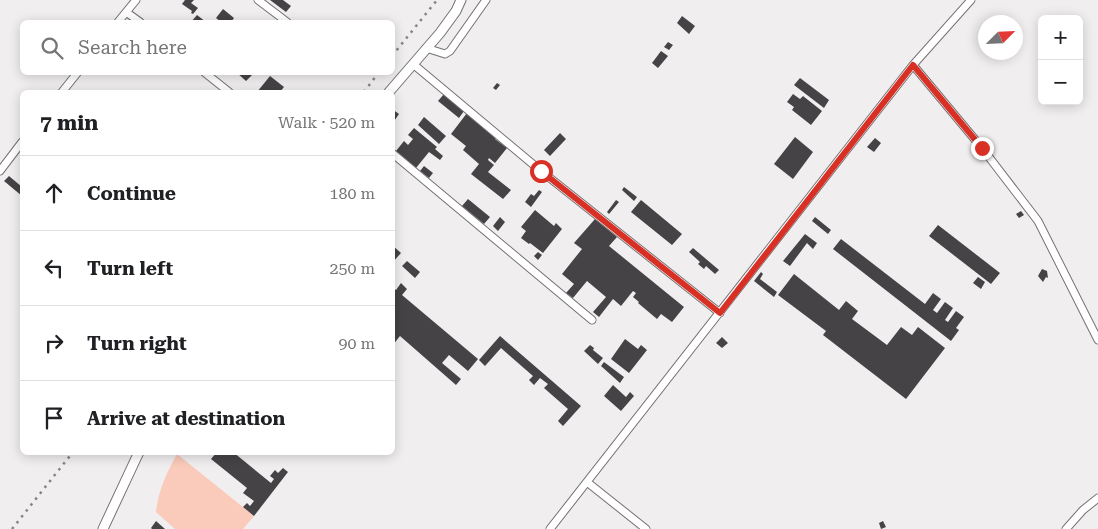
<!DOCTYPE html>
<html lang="en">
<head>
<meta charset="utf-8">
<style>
  :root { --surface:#fff; --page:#f2f2f2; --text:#202124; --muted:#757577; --line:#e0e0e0 }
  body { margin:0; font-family:"Roboto Serif",serif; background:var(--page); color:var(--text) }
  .controls { position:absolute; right:15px; top:15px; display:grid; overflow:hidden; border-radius:8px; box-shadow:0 2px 12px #0003 }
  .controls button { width:45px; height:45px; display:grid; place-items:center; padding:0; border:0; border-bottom:1px solid var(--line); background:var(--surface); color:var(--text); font:25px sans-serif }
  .compass { position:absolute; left:978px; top:15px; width:45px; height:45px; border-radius:50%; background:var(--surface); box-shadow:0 2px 12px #0003; rotate:66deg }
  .stop { position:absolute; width:15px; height:15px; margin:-11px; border:4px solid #d93025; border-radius:50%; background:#fff }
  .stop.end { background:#d93025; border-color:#fff; box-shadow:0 1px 5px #0008 }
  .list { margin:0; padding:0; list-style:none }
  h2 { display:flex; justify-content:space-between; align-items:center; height:65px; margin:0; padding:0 20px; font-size:21px }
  h2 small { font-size:16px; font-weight:400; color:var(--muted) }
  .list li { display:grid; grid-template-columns:32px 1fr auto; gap:15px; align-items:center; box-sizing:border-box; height:75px; padding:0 20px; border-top:1px solid var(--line) }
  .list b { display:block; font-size:19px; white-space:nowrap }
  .list em { font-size:16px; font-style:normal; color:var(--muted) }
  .icon { flex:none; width:28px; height:28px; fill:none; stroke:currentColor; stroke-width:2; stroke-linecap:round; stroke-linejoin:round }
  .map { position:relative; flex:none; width:1098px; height:529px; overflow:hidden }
  .search { position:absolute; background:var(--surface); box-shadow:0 2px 12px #0003; left:20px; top:20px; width:375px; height:55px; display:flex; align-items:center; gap:12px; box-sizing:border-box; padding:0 18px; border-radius:8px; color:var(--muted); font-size:19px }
  .panel { position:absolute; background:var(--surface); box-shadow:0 2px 12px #0003; left:20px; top:90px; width:375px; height:365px; border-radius:8px }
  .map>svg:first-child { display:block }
</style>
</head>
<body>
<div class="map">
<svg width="1098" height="529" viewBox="0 0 1098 529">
  <rect width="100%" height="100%" fill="#f1eef0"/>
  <path fill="#facaba" d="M177 454 254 516 243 529H175L156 512C158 491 167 472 177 454Z"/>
  <path fill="#454346" d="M185 0H194L191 3 198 8 193 14 191 13 192 11 182 4Z
    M270 0H283L291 6 286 12Z
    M223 9 234 18 231 22H221L216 18Z
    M197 15 206 22H191Z
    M682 16 695 26 689 34 677 23Z
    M668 42 673 45 669 50 664 47Z
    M661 51 668 56 658 68 652 63Z
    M236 72H255L246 81Z
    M270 76 284 87 280 92H257Z
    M800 78 829 100 824 108 794 85Z
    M497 83 500 85 496 90 493 88Z
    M444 94 464 111 459 118 438 101Z
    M793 94 800 99 803 96 822 111 811 125 792 110 794 107 787 102Z
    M392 109 399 114 392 124Z
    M467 113 497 137 495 139 507 148 495 163 489 158 488 160 494 165 488 172 511 190 503 199 471 174 479 164 463 150 466 146 451 134Z
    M424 117 446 136 439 144 418 125Z
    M414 128 437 147 435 149 443 156 440 160 429 152 416 168 396 151 404 141 408 145 413 139 408 135Z
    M560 133 566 139 550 156 544 150Z
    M795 137 813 152 793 179 774 164Z
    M875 138 881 143 874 152 867 147Z
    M424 166 433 173 429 178 420 171Z
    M9 176 22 187V196L4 181Z
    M624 187 637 197 634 201 622 190Z
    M539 190 542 192 531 207 525 202 531 194 534 196Z
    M468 199 490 217 484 224 462 206Z
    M616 200 619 202 609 214 607 212Z
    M641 200 682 234 672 245 631 212Z
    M535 210 554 226 556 223 562 229 543 253 530 243 529 244 521 238 526 231 521 227Z
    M1021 211 1024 215 1019 218 1016 214Z
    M500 217 505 222 498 231 493 226Z
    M815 217 831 230 828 234 812 221Z
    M595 219 617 237 609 246 684 307 672 322 661 314 657 319 638 303 639 302 633 297 636 293 633 291 621 306 613 299 599 317 593 312 606 297 587 281 573 298 566 293 574 284 562 274 582 249 574 243Z
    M938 225 1000 273 991 284 929 236Z
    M805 234 817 243 813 249 807 243 790 266 783 261Z
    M841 239 925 304 933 293 941 299 933 310 937 313 945 302 953 308 945 320 948 322 956 311 964 317 956 328 959 330 951 341 833 249Z
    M392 245 401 253 392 263Z
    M693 248 719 270 715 274 706 266 704 269 698 264 700 262 689 252Z
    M538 252 542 255 538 260 534 256Z
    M407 261 420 272 415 278 402 266Z
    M1042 269 1047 271 1048 278 1046 277 1043 282 1038 276Z
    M761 272 763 274 760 279 777 292 774 297 754 281Z
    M794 274 839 310 846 301 858 311 852 319 887 345 901 327 912 335 918 327 945 348 906 399 823 335 826 331 778 295Z
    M978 277 985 282 981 289 973 283Z
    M401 283 407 289 402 295 478 359 468 371 449 355 442 363 461 379 456 385 400 336 392 346V287L396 290Z
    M500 336 581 406 563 426 558 421 568 409 544 388 548 384 540 378 534 385 529 380 533 376 501 348 485 366 479 360Z
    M722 337 728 343 722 348 716 343Z
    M625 339 638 349 641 345 647 350 629 373 611 359Z
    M590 345 594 348 593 350 603 358 598 364 584 351Z
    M604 362 624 377 620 383 601 366Z
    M613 385 626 397 630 392 634 396 621 411 604 396Z
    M217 452H233L271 483 274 479 270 476 275 470 278 473 283 468 288 472 254 516 243 507 247 503 250 506 254 501 243 493 247 488 211 459Z
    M156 521 165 529H152L151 528Z
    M883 521 886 527 881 529 879 523Z"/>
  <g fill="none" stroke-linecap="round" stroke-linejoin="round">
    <g stroke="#757173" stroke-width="9">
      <path id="minor" d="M258 0 287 22
        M126 12 140 22
        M118 22 136 0
        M426 48 445 54 450 51 486 0
        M413 64 541 171 720 313
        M913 65 982 148 1038 221 1098 340
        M204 72 229 92
        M62 92 78 72
        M392 153 592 320
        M0 171 22 142
        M587 482 646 529
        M550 529 913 65 971 0
        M1066 529 1083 510 1098 498"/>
    </g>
    <g stroke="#757173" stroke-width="11">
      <path id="secondary" d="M389 92 440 33 456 11 461 0
        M103 529 139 452"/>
    </g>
    <use href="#minor" stroke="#fff" stroke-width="7"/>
    <use href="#secondary" stroke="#fff" stroke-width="9"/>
    <path stroke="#868485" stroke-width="2.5" stroke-dasharray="2.5 5" stroke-linecap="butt" d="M392 56 437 0
      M364 92 379 72
      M12 529 73 452"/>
  </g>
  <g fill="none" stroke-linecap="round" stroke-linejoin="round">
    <path stroke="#d93025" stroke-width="6" d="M541 171 720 313 913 65 982 148"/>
  </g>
</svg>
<div class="controls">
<button>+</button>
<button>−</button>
</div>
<svg class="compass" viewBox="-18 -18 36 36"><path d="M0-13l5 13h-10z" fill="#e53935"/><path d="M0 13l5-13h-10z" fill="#757577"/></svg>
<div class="stop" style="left:541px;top:171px"></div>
<div class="stop end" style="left:982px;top:148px"></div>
<div class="search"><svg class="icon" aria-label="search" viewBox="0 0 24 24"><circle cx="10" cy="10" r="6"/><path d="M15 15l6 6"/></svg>Search here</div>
<section class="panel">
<h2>7 min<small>Walk · 520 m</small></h2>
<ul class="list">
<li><svg class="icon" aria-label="ahead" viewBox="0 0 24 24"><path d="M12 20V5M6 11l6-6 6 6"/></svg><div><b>Continue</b></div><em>180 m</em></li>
<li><svg class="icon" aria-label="left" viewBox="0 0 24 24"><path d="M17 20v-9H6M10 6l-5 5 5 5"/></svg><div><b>Turn left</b></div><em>250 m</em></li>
<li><svg class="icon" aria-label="right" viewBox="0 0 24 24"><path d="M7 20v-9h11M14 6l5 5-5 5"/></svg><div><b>Turn right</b></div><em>90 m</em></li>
<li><svg class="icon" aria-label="arrive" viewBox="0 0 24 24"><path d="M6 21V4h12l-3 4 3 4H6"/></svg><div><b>Arrive at destination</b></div></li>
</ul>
</section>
</div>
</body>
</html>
